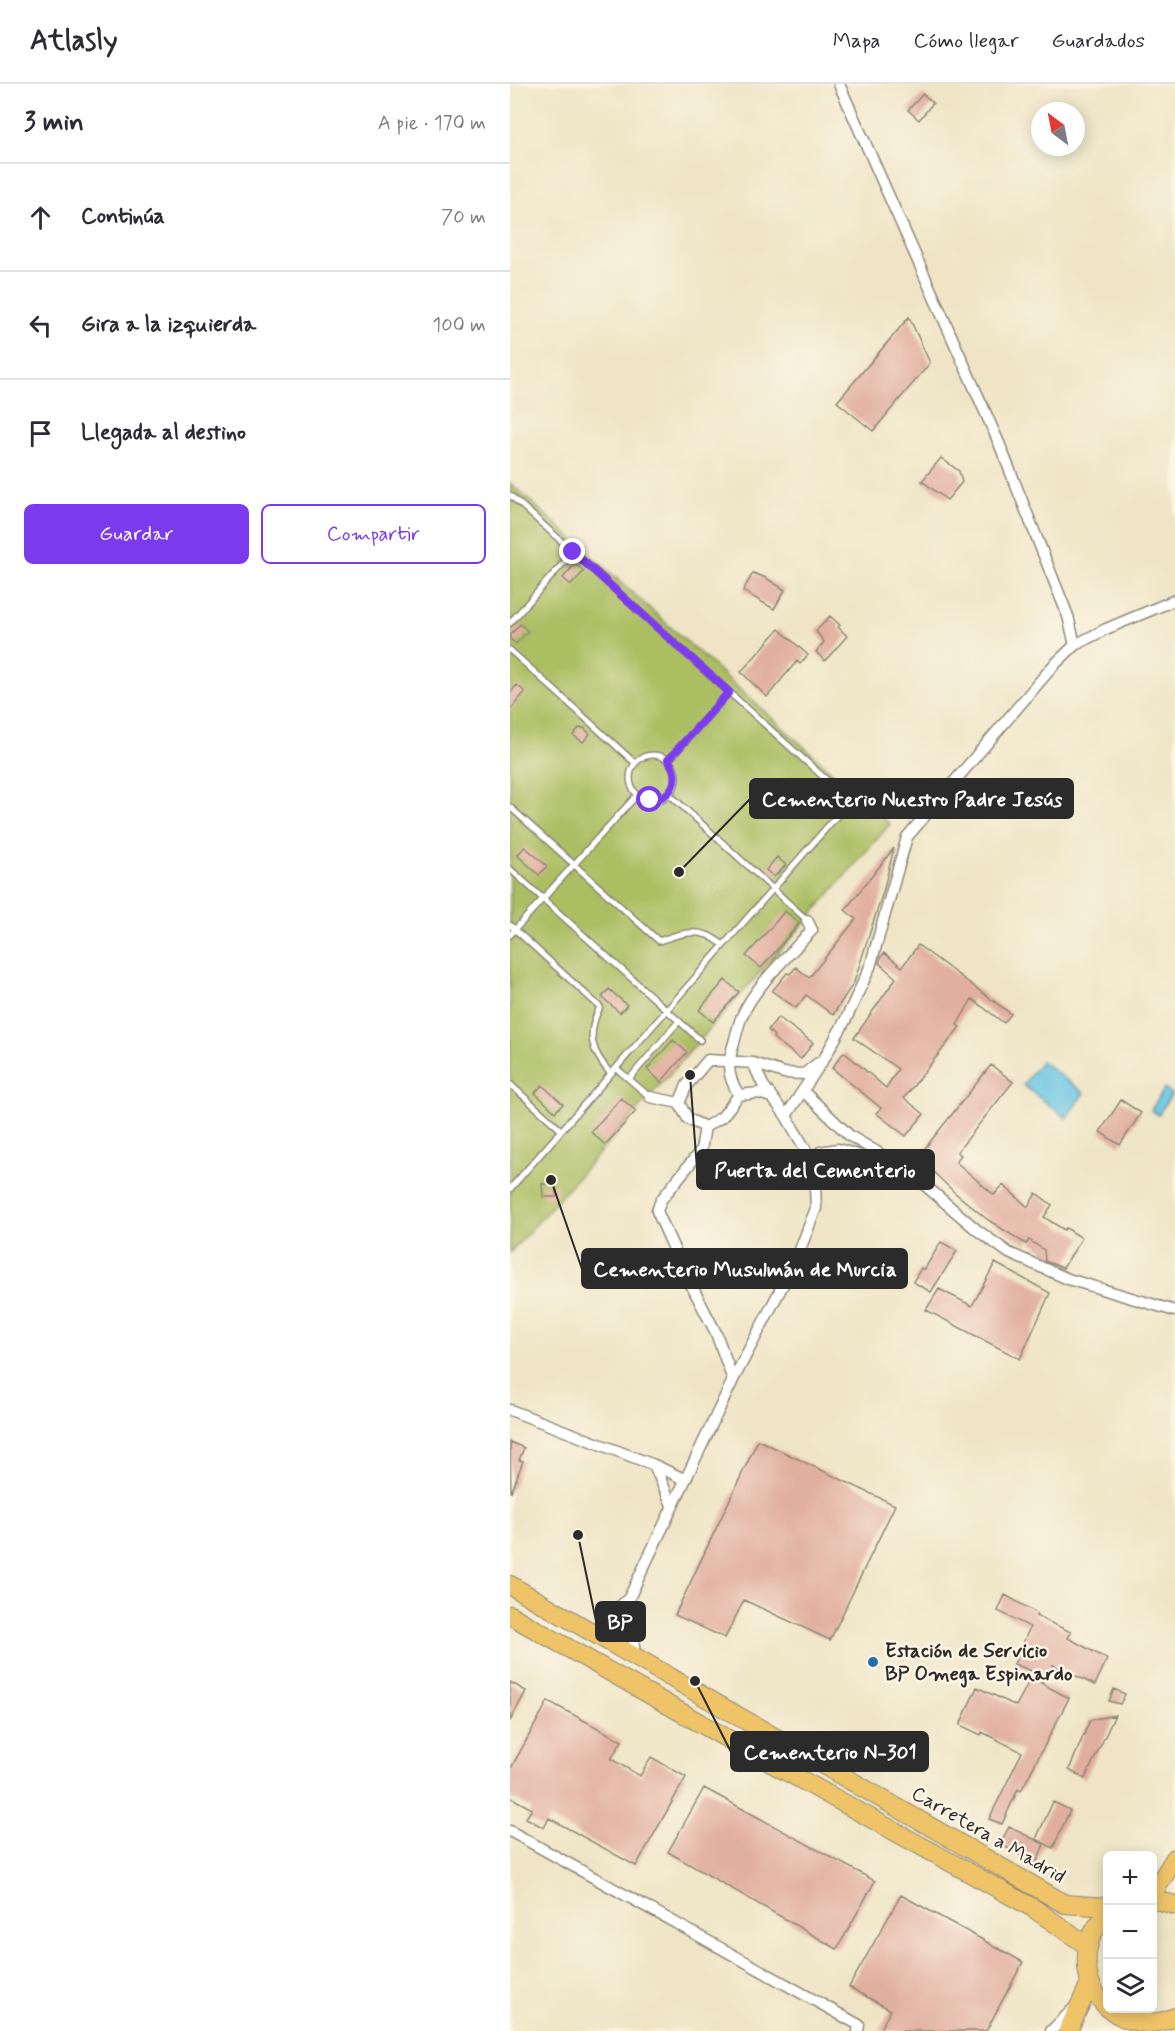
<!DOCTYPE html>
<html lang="es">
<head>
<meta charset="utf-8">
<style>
  :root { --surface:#fff; --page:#f2f2f3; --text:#2b2b33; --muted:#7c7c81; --line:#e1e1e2; --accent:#7c3aed }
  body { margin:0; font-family:Mynerve,sans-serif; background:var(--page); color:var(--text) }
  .controls { position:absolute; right:18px; bottom:18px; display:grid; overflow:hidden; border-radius:9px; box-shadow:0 3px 15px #0003 }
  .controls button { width:54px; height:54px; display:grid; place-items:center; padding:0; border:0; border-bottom:2px solid var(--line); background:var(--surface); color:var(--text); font:30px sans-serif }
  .compass { position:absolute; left:521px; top:18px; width:54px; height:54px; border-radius:50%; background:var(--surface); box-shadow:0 3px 15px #0003; rotate:328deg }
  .stop { position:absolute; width:18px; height:18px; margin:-14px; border:4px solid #7c3aed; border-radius:50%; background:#fff }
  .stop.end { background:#7c3aed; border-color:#fff; box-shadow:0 2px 6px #0008 }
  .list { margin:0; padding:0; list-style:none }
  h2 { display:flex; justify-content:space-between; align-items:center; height:78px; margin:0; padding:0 24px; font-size:26px }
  h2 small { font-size:20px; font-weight:400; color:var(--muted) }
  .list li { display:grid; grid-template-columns:39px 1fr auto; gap:18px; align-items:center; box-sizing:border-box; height:108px; padding:0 24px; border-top:2px solid var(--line) }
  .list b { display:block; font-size:22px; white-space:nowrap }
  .list em { font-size:20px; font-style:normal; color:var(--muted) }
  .actions { display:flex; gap:12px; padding:18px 24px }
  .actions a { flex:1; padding:14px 0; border:2px solid var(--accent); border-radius:9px; text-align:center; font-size:21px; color:var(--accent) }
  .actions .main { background:var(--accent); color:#fff }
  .icon { flex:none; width:33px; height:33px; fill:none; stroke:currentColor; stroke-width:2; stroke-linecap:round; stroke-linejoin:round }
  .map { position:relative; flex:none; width:665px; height:1947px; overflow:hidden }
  header { display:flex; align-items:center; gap:36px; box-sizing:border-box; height:84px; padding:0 30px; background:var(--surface); border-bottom:2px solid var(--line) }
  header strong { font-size:28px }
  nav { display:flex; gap:33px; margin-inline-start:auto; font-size:21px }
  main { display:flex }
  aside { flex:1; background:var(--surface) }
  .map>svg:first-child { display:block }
</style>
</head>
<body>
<header>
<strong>Atlasly</strong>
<nav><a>Mapa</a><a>Cómo llegar</a><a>Guardados</a></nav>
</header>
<main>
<aside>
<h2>3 min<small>A pie · 170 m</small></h2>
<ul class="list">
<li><svg class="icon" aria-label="ahead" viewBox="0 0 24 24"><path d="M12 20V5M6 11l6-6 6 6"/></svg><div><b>Continúa</b></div><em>70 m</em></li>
<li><svg class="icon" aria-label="left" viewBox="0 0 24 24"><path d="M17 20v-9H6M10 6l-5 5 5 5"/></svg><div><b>Gira a la izquierda</b></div><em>100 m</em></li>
<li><svg class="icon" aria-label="arrive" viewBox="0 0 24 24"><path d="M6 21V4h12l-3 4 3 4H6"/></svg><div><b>Llegada al destino</b></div></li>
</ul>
<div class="actions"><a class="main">Guardar</a><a>Compartir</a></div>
</aside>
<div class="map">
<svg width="665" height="1947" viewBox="0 0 665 1947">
  <rect width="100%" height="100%" fill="#fcf5e5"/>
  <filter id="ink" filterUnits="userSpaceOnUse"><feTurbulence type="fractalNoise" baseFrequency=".0167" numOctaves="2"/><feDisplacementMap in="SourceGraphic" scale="12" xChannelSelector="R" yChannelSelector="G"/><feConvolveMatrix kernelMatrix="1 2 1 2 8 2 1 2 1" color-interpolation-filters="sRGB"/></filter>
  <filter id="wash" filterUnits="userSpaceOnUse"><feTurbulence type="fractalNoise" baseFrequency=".008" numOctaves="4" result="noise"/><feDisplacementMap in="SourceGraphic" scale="24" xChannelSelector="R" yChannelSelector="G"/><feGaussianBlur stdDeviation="1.35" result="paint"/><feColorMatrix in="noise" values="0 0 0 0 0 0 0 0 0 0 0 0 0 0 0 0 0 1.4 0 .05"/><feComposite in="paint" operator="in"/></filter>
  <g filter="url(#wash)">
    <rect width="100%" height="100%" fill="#efe5c6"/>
    <path fill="#abbe62" stroke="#6b7446" stroke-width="1.5" d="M0 399 380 740 297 836 0 1169Z"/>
    <path fill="#66c5e4" stroke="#487888" stroke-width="1.5" d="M531 977 574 1009 556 1034 513 1001Z
      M654 1005 662 1010 648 1031 641 1026Z"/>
    <g id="blocks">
      <path fill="#e1af9f" d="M413 10 423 19 409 36 398 26Z
        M399 233 420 279 363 347 327 318Z
        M431 374 449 387 452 398 437 416 412 397Z
        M65 480 74 487 61 501 53 494Z
        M243 489 256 494 275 506 264 525 233 507Z
        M320 532 330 541 328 543 337 552 315 577 306 568 314 558 306 547Z
        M10 540 18 547 6 560 0 555V551Z
        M269 545 298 571 290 580 287 577 257 613 231 588Z
        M7 601 15 608 0 626V609Z
        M69 644H74L80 650 73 658 63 651Z
        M15 763 37 782 29 791 7 771Z
        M384 764 373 808 344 898 323 931 296 911 286 924 262 907 277 889 280 890 286 883 299 894 346 835 335 826Z
        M267 773 276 781 264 793 256 786Z
        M275 827 290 839 251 884 236 872Z
        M408 861 501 930 494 939 462 915 447 941 450 943 394 1014 414 1030 396 1052 366 1029 371 1024 322 984 334 968 376 1004 388 985 344 954 386 894 369 879 371 873 374 869 392 883Z
        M215 896 229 908 203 938 189 926Z
        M99 905 117 921 110 929 92 913Z
        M268 933 303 959 291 975 263 954 264 952 258 946Z
        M163 956 177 968 151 998 137 985Z
        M481 981 503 998 447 1068 451 1071 446 1078 484 1111 493 1101 518 1123 526 1109 542 1121 534 1133 554 1146 556 1144 572 1154 553 1184 535 1177 534 1166 519 1156 516 1160 478 1136 444 1108 413 1078 412 1068Z
        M32 1001 53 1020 45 1028 25 1009Z
        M111 1014 126 1027 95 1061 81 1048Z
        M611 1016 631 1029 610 1061 590 1048Z
        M32 1100H46L47 1113H33Z
        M431 1158 447 1167 421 1208 403 1198 411 1184 414 1186Z
        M485 1179 540 1209 510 1275 416 1226 429 1205 462 1222Z
        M248 1356 385 1421 320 1556 234 1516 215 1554 165 1531Z
        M0 1358 14 1364 9 1376 13 1377 1 1409Z
        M495 1511 527 1529 526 1532 561 1548 558 1554 597 1575 585 1601 543 1581 531 1599 559 1614 511 1707 508 1705 492 1740 479 1735 512 1668 472 1648 471 1651 450 1641 467 1603 506 1622 524 1588 504 1580 520 1543 488 1527Z
        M0 1598 16 1607 0 1637Z
        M604 1605 615 1610 610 1620 599 1617Z
        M38 1617 112 1657 101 1675 130 1692 141 1673 176 1693 126 1782 39 1734 34 1744 16 1734 22 1725 0 1713V1686Z
        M605 1631 575 1695 559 1686 580 1636Z
        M194 1704 365 1797 327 1865 158 1768Z
        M543 1718 560 1726 543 1764 526 1755Z
        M499 1743 534 1760 526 1780 490 1760Z
        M391 1811 513 1878 476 1947H369L381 1926 339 1903Z"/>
    </g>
  </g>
  <g filter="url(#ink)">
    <use href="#blocks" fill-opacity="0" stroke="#8d8878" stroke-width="1.5"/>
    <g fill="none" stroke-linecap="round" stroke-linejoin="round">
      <g stroke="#8d8878" stroke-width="8">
        <path id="service" d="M0 411 340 717 0 1105
          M0 539 63 468
          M0 566 125 679
          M120 694a23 23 0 1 1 46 0a23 23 0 1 1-46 0Z
          M158 677 219 608
          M159 710 297 836
          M0 723 149 857C163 852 182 845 197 851 203 853 209 858 214 861
          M0 785 190 956
          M0 841 90 923C76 951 81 967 101 990
          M0 851 127 711
          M106 984 140 1013
          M119 995 169 937
          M0 1000 51 1046"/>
      </g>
      <g stroke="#8d8878" stroke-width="13">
        <path id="minor" d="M329 0 489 359 558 532 565 561
          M243 979 274 989 294 990 308 979
          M293 1007 340 1052 396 1085 467 1146 499 1169 558 1195 665 1227
          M229 1011 249 1009 261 1013
          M140 1013 169 1019 178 1035 195 1043
          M276 1032 315 973 337 933 360 883 397 753 543 582 565 561 596 545 665 516
          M304 1080 310 1068 328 1065 380 1081
          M223 1296 206 1249 172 1183 147 1127 151 1116 191 1066 195 1043 212 1033 229 1011C215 989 218 978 225 955 227 947 229 939 232 932 245 902 279 871 302 846L297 836
          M0 1326 144 1381 174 1395
          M144 1381 162 1421
          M119 1514 125 1572
          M82 1548 119 1514 223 1296 286 1176 306 1124 304 1080 276 1032 253 1001 243 979 198 976 177 1001 169 1019
          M0 1747 349 1941 348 1947
          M541 1947 564 1924"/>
      </g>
      <g stroke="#8d8878" stroke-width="20">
        <path id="primary" d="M0 1501 555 1820 598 1823
          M0 1531 225 1659 523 1824 578 1862
          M642 1811 665 1774
          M642 1815 665 1821
          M598 1830C569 1856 570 1898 598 1924
          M598 1924C618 1940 642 1943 665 1933
          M558 1947 580 1899"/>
      </g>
      <use href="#service" stroke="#fff" stroke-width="5"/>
      <use href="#minor" stroke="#fff" stroke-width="10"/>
      <use href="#primary" stroke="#efc469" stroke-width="18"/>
    </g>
  </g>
  <g fill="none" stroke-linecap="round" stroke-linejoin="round" filter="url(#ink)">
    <path stroke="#7c3aed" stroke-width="8" d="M63 468 219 608 158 676C172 694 162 715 140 716"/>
  </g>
  <circle fill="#1f6fb2" stroke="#fcf5e5" stroke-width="2" cx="363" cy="1578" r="6"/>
  <g text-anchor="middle" stroke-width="5" stroke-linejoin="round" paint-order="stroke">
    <g font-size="20" font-weight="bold" fill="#2b2b2b" stroke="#fcf5e5" text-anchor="start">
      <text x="375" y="1573">Estación de Servicio<tspan x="375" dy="23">BP Omega Espinardo</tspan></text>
    </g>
    <g font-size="20" fill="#2b2b2b" stroke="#fcf5e5">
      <text transform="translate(479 1750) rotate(30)" y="7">Carretera a Madrid</text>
    </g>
  </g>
  <path fill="none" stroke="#2b2b2b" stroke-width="2" d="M169 788L240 715M180 991L187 1085M41 1096L72 1185M68 1451L86 1537M185 1597L221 1668"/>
  <g fill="#2b2b2b" stroke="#fcf5e5" stroke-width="2">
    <circle cx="169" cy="788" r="6"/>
    <circle cx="180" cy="991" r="6"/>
    <circle cx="41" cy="1096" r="6"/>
    <circle cx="68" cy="1451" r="6"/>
    <circle cx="185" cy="1597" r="6"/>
  </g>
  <g fill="#2b2b2b" stroke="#2b2b2b" stroke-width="2">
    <rect x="240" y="695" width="323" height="39" rx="6"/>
    <rect x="187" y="1066" width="237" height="39" rx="6"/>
    <rect x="72" y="1165" width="325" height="39" rx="6"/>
    <rect x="86" y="1518" width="49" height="39" rx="6"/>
    <rect x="221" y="1648" width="197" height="39" rx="6"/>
  </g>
  <g font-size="21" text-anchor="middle" font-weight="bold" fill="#fff">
    <text x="402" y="722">Cementerio Nuestro Padre Jesús</text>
    <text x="305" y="1093">Puerta del Cementerio</text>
    <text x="235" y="1192">Cementerio Musulmán de Murcia</text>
    <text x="110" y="1545">BP</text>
    <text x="320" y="1675">Cementerio N-301</text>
  </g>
</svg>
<div class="controls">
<button>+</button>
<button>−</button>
<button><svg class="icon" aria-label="layers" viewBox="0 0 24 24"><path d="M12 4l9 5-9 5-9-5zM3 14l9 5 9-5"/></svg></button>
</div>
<svg class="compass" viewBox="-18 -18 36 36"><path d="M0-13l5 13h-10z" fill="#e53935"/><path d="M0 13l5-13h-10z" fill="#7c7c81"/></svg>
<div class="stop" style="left:140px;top:716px"></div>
<div class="stop end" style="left:63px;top:468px"></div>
</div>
</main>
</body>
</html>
